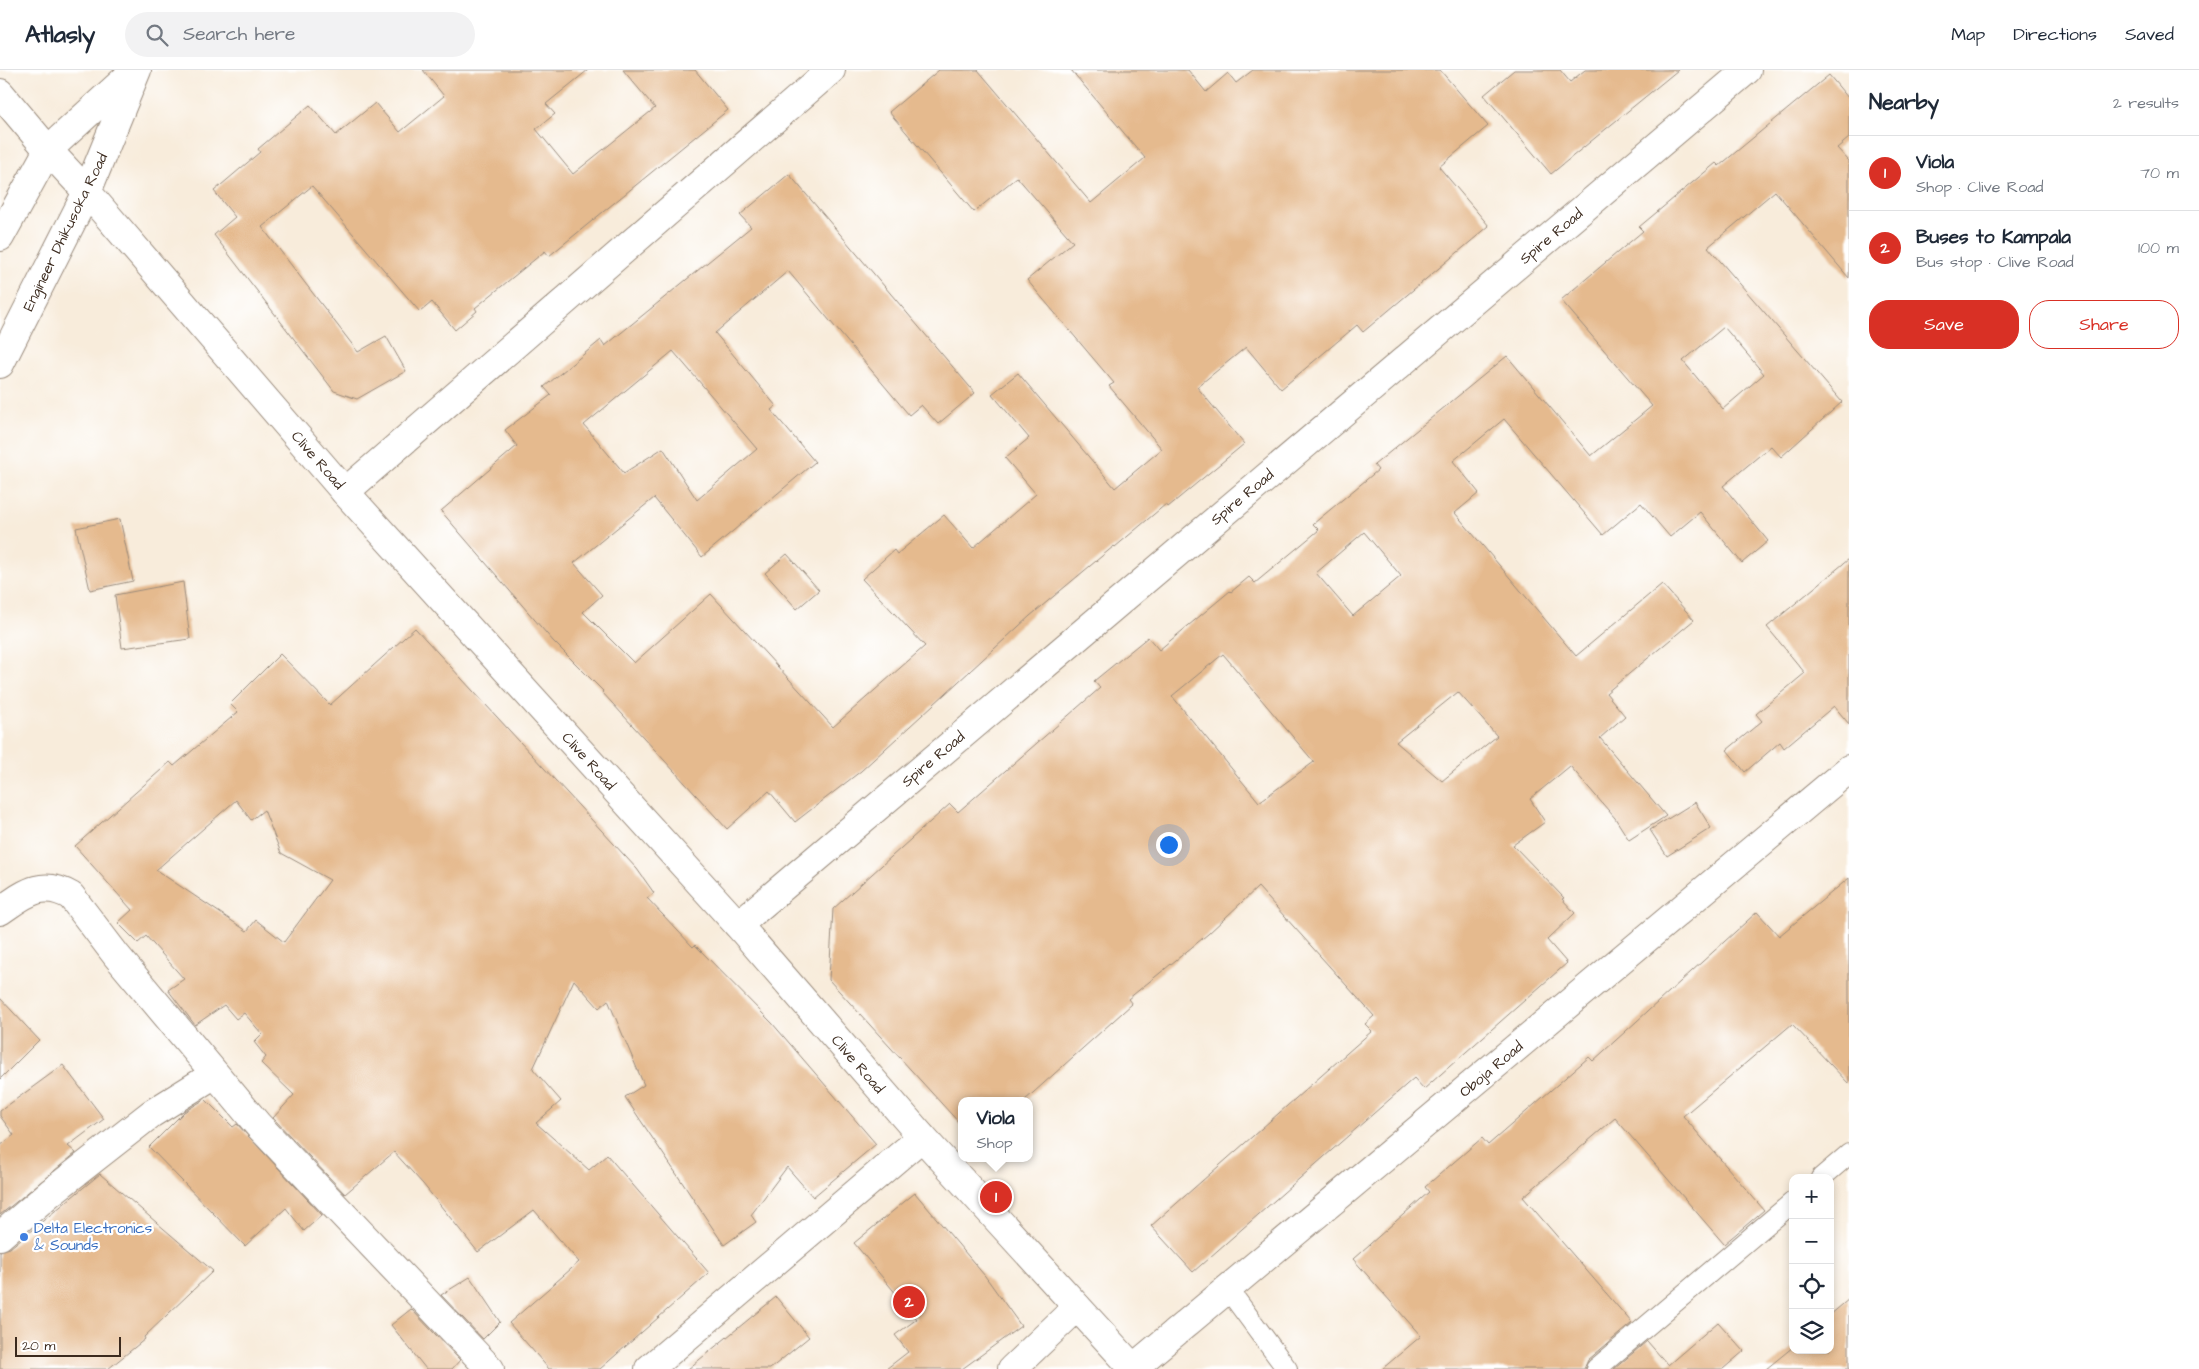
<!DOCTYPE html>
<html lang="en">
<head>
<meta charset="utf-8">
<style>
  :root { --surface:#fff; --page:#f2f2f3; --text:#1f2937; --muted:#747a83; --line:#e0e1e3; --accent:#d93025 }
  body { margin:0; font-family:"Architects Daughter",sans-serif; background:var(--page); color:var(--text) }
  .controls { position:absolute; right:15px; bottom:15px; display:grid; overflow:hidden; border-radius:10px; box-shadow:0 2px 8px #0003 }
  .controls button { width:45px; height:45px; display:grid; place-items:center; padding:0; border:0; border-bottom:1px solid var(--line); background:var(--surface); color:var(--text); font:25px sans-serif }
  .scale { position:absolute; left:15px; bottom:12px; width:106px; box-sizing:border-box; padding-left:5px; border:2px solid #3b2a1e; border-top:0; font-size:14px; line-height:18px; white-space:nowrap; color:#3b2a1e; -webkit-text-stroke:4px #fff; paint-order:stroke }
  .you { position:absolute; left:1168px; top:774px; width:18px; height:18px; margin:-12px; border:4px solid #fff; border-radius:50%; background:#1a73e8; box-shadow:0 0 0 8px #1a73e833 }
  .badge { display:grid; place-items:center; width:32px; height:32px; border-radius:50%; background:var(--accent); color:#fff; font-size:16px; font-weight:700 }
  .pin { position:absolute; translate:-50% -50%; border:2px solid #fff; box-shadow:0 1px 5px #0006 }
  .popup { position:absolute; left:958px; top:1027px; width:75px; height:65px; box-sizing:border-box; display:grid; place-content:center; border-radius:10px; background:var(--surface); filter:drop-shadow(0 1px 4px #0005); font-size:16px; white-space:nowrap; color:var(--muted) }
  .popup b { font-size:19px; color:var(--text) }
  .popup::after { content:''; position:absolute; left:50%; top:100%; margin-left:-10px; border:10px solid transparent; border-top-color:var(--surface) }
  .list { margin:0; padding:0; list-style:none }
  h2 { display:flex; justify-content:space-between; align-items:center; height:65px; margin:0; padding:0 20px; font-size:21px }
  h2 small { font-size:16px; font-weight:400; color:var(--muted) }
  .list li { display:grid; grid-template-columns:32px 1fr auto; gap:15px; align-items:center; box-sizing:border-box; height:75px; padding:0 20px; border-top:1px solid var(--line) }
  .list b { display:block; font-size:19px; white-space:nowrap }
  .list p { margin:0; font-size:16px; white-space:nowrap; color:var(--muted) }
  .list em { font-size:16px; font-style:normal; color:var(--muted) }
  .actions { display:flex; gap:10px; padding:15px 20px }
  .actions a { flex:1; padding:11px 0; border:1px solid var(--accent); border-radius:20px; text-align:center; font-size:18px; color:var(--accent) }
  .actions .main { background:var(--accent); color:#fff }
  .icon { flex:none; width:28px; height:28px; fill:none; stroke:currentColor; stroke-width:2; stroke-linecap:round; stroke-linejoin:round }
  .map { position:relative; flex:none; width:1849px; height:1299px; overflow:hidden }
  header { display:flex; align-items:center; gap:30px; box-sizing:border-box; height:70px; padding:0 25px; background:var(--surface); border-bottom:1px solid var(--line) }
  header strong { font-size:24px }
  nav { display:flex; gap:28px; margin-inline-start:auto; font-size:18px }
  .search { width:350px; height:45px; background:var(--page); display:flex; align-items:center; gap:12px; box-sizing:border-box; padding:0 18px; border-radius:28px; color:var(--muted); font-size:19px }
  main { display:flex }
  aside { flex:1; background:var(--surface) }
  .map>svg:first-child { display:block }
</style>
</head>
<body>
<header>
<strong>Atlasly</strong>
<div class="search"><svg class="icon" aria-label="search" viewBox="0 0 24 24"><circle cx="10" cy="10" r="6"/><path d="M15 15l6 6"/></svg>Search here</div>
<nav><a>Map</a><a>Directions</a><a>Saved</a></nav>
</header>
<main>
<div class="map">
<svg width="1849" height="1299" viewBox="0 0 1849 1299">
  <rect width="100%" height="100%" fill="#fff"/>
  <filter id="ink" filterUnits="userSpaceOnUse"><feTurbulence type="fractalNoise" baseFrequency=".02" numOctaves="2"/><feDisplacementMap in="SourceGraphic" scale="10" xChannelSelector="R" yChannelSelector="G"/><feConvolveMatrix kernelMatrix="1 2 1 2 8 2 1 2 1" color-interpolation-filters="sRGB"/></filter>
  <filter id="wash" filterUnits="userSpaceOnUse"><feTurbulence type="fractalNoise" baseFrequency=".0096" numOctaves="4" result="noise"/><feDisplacementMap in="SourceGraphic" scale="20" xChannelSelector="R" yChannelSelector="G"/><feGaussianBlur stdDeviation="1.12" result="paint"/><feColorMatrix in="noise" values="0 0 0 0 0 0 0 0 0 0 0 0 0 0 0 0 0 1.4 0 .05"/><feComposite in="paint" operator="in"/></filter>
  <g filter="url(#wash)">
    <rect width="100%" height="100%" fill="#f8ecdb"/>
    <g id="blocks">
      <path fill="#e5ba8e" fill-rule="evenodd" d="M423 0H588L546 34 555 44 536 59 573 104 655 38 623 0H695L728 40 549 186 545 181 475 238 477 241 455 260 432 232 420 242 312 116 262 157 358 282 386 266 406 301 357 329 334 321 214 165 235 147 214 121 260 82 258 79 310 35 336 65 375 33 400 62 444 26Z
        M939 0H978L1091 133 1145 88 1071 0H1188L1206 22 1228 3 1236 13 1253 0H1440L1488 56 1439 97 1489 156 1363 262 1357 255 1281 319 1246 277 1197 317 1244 374 1168 437 1166 434 1115 477 1114 476 1030 546 861 701 795 752 769 721 727 759 602 622 603 621 553 571 441 441 517 376 505 360 551 325 544 317 601 270 605 276 751 157 740 145 789 104 975 323 938 354 921 335 909 345 788 201 715 263 776 336 771 340 815 392 702 487 654 428 574 493 602 525 583 542 634 593 711 524 833 657 925 576 862 509 894 480 897 484 944 445 973 478 1036 424 1005 388 1029 368 992 324 1018 303 1115 418 1162 379 1109 316 1114 313 1027 210 1073 172 1017 107 974 142 889 42ZM673 281 757 379 697 430 663 378 624 403 584 355Z
        M1514 0H1560L1570 12 1585 0H1678L1551 104 1484 25Z
        M1829 5 1849 29V68L1837 78 1849 91V208L1775 121 1708 177 1842 332 1781 387 1771 376 1723 416 1768 471 1742 493 1700 442 1670 467 1641 433 1603 465 1504 349 1453 391 1479 423 1455 443 1576 586 1662 514 1694 550 1606 623 1625 646 1600 668 1666 746 1629 770 1615 748 1570 696 1530 729 1545 752 1513 775 1564 828 1562 829 1575 843 1547 870 1567 893 1424 1019 1414 1008 1193 1202 1151 1156 1372 961 1365 954 1374 946 1258 817 1208 864 1128 929 1132 934 1024 1031H962V1056L829 910 833 839 950 734 958 742 1100 618 1094 611 1148 567 1159 580 1230 521 1231 522 1249 507 1255 513 1319 460 1313 454 1378 400 1374 395 1507 286 1591 386 1652 336 1561 230 1643 161 1639 157 1716 93 1719 96ZM1724 257 1764 304 1723 339 1683 291ZM1364 462 1401 506 1353 546 1316 503ZM1223 584 1314 692 1259 732 1172 626ZM1458 622 1497 666 1442 711 1396 672Z
        M120 449 133 511 90 520 76 458Z
        M787 484 819 520 797 539 765 503Z
        M1849 489V654L1834 636 1784 678 1780 672 1745 702 1727 680 1762 651 1756 644 1805 603 1767 557Z
        M183 512 190 569 122 578 115 525Z
        M415 558 637 799 654 823 647 828 693 877 695 875 772 953 876 1074 813 1127 787 1097 751 1145 756 1152 724 1175 625 1027 644 1015 608 930 599 938 574 910 533 999 561 1031 536 1053 589 1100 607 1085 709 1203 600 1299H549L509 1253 579 1192 534 1140 478 1182 423 1114 394 1082 345 1124 273 1048 294 1025 261 993 266 987 254 972 262 964 244 943 236 949 224 935 195 955 168 920 184 909 146 866 138 873 118 853 132 840 75 776 170 692 174 696 238 642 230 634 280 584 330 635ZM236 730 251 750 264 740 281 783 330 810 284 872 256 850 247 861 156 800Z
        M1695 732 1711 758 1667 786 1650 760Z
        M1849 808V1014L1792 954 1683 1046 1764 1140 1724 1174 1615 1048 1523 1127 1632 1253 1588 1290 1584 1299H1382L1421 1266 1353 1189 1429 1122 1425 1117 1482 1068 1488 1075 1589 987 1593 991 1757 842 1779 866Z
        M0 928 39 970 0 1009Z
        M63 995 104 1049 68 1076 76 1083 0 1145V1076L14 1065 0 1046V1041Z
        M205 1029 233 1057 237 1054 322 1145 304 1161 286 1138 245 1176 149 1077 184 1042Z
        M100 1104 213 1201 144 1267 145 1269 108 1299H0V1181L10 1178Z
        M915 1123 985 1206 1021 1256 962 1299H886L908 1282 895 1265 917 1249 854 1173Z
        M470 1207 500 1252 483 1269 441 1225Z
        M776 1227 809 1267 770 1299H688Z
        M1849 1229V1299H1766L1793 1277V1280H1830V1245Z
        M411 1239 460 1290 452 1299H426L391 1255Z
        M1718 1252 1744 1281 1723 1299H1614L1647 1271 1668 1295Z"/>
    </g>
  </g>
  <g filter="url(#ink)">
    <use href="#blocks" fill-opacity="0" stroke="#9a8b7c" stroke-width="1"/>
    <g fill="none" stroke-linecap="round" stroke-linejoin="round">
      <g stroke="#9a8b7c" stroke-width="22">
        <path id="service" d="M1821 1108 1849 1084
          M1228 1219 1287 1299
          M1596 1299 1793 1132"/>
      </g>
      <g stroke="#9a8b7c" stroke-width="30">
        <path id="minor" d="M0 23 48 80
          M345 422 831 0
          M0 841C25 824 41 809 71 826L116 885 258 1055 490 1299
          M738 855 1747 0
          M0 1166 50 1123 151 1044 215 1004
          M1133 1298 1849 699
          M649 1299 922 1067
          M1012 1299 1077 1237"/>
      </g>
      <g stroke="#9a8b7c" stroke-width="30">
        <path id="tertiary" d="M48 80 87 122 345 422 738 855 922 1067 1134 1299
          M0 167 48 80 132 3
          M0 294 87 122 137 0"/>
      </g>
      <use href="#service" stroke="#fff" stroke-width="20"/>
      <use href="#minor" stroke="#fff" stroke-width="28"/>
      <use href="#tertiary" stroke="#fff" stroke-width="28"/>
    </g>
  </g>
  <circle fill="#3f7fe0" stroke="#fff" stroke-width="2" cx="24" cy="1167" r="5"/>
  <g text-anchor="middle" stroke-width="4.5" stroke-linejoin="round" paint-order="stroke">
    <g font-size="15" fill="#3b2a1e" stroke="#fff">
      <text transform="translate(65 162) rotate(-64)" y="5">Engineer Dhikusoka Road</text>
      <text transform="translate(1551 166) rotate(-40)" y="5">Spire Road</text>
      <text transform="translate(318 390) rotate(49)" y="5">Clive Road</text>
      <text transform="translate(1242 427) rotate(-40)" y="5">Spire Road</text>
      <text transform="translate(933 689) rotate(-40)" y="5">Spire Road</text>
      <text transform="translate(589 691) rotate(48)" y="5">Clive Road</text>
      <text transform="translate(858 994) rotate(49)" y="5">Clive Road</text>
      <text transform="translate(1491 999) rotate(-40)" y="5">Oboja Road</text>
    </g>
    <g font-size="15" fill="#366cbe" stroke="#fff" text-anchor="start">
      <text x="34" y="1163">Delta Electronics<tspan x="34" dy="17">&amp; Sounds</tspan></text>
    </g>
  </g>
</svg>
<div class="controls">
<button>+</button>
<button>−</button>
<button><svg class="icon" aria-label="locate" viewBox="0 0 24 24"><circle cx="12" cy="12" r="6"/><path d="M12 2v4M12 18v4M2 12h4M18 12h4"/></svg></button>
<button><svg class="icon" aria-label="layers" viewBox="0 0 24 24"><path d="M12 4l9 5-9 5-9-5zM3 14l9 5 9-5"/></svg></button>
</div>
<div class="scale">20 m</div>
<div class="you"></div>
<div class="pin badge" style="left:996px;top:1127px">1</div>
<div class="popup"><b>Viola</b>Shop</div>
<div class="pin badge" style="left:909px;top:1232px">2</div>
</div>
<aside>
<h2>Nearby<small>2 results</small></h2>
<ul class="list">
<li><span class="badge">1</span><div><b>Viola</b><p>Shop · Clive Road</p></div><em>70 m</em></li>
<li><span class="badge">2</span><div><b>Buses to Kampala</b><p>Bus stop · Clive Road</p></div><em>100 m</em></li>
</ul>
<div class="actions"><a class="main">Save</a><a>Share</a></div>
</aside>
</main>
</body>
</html>
